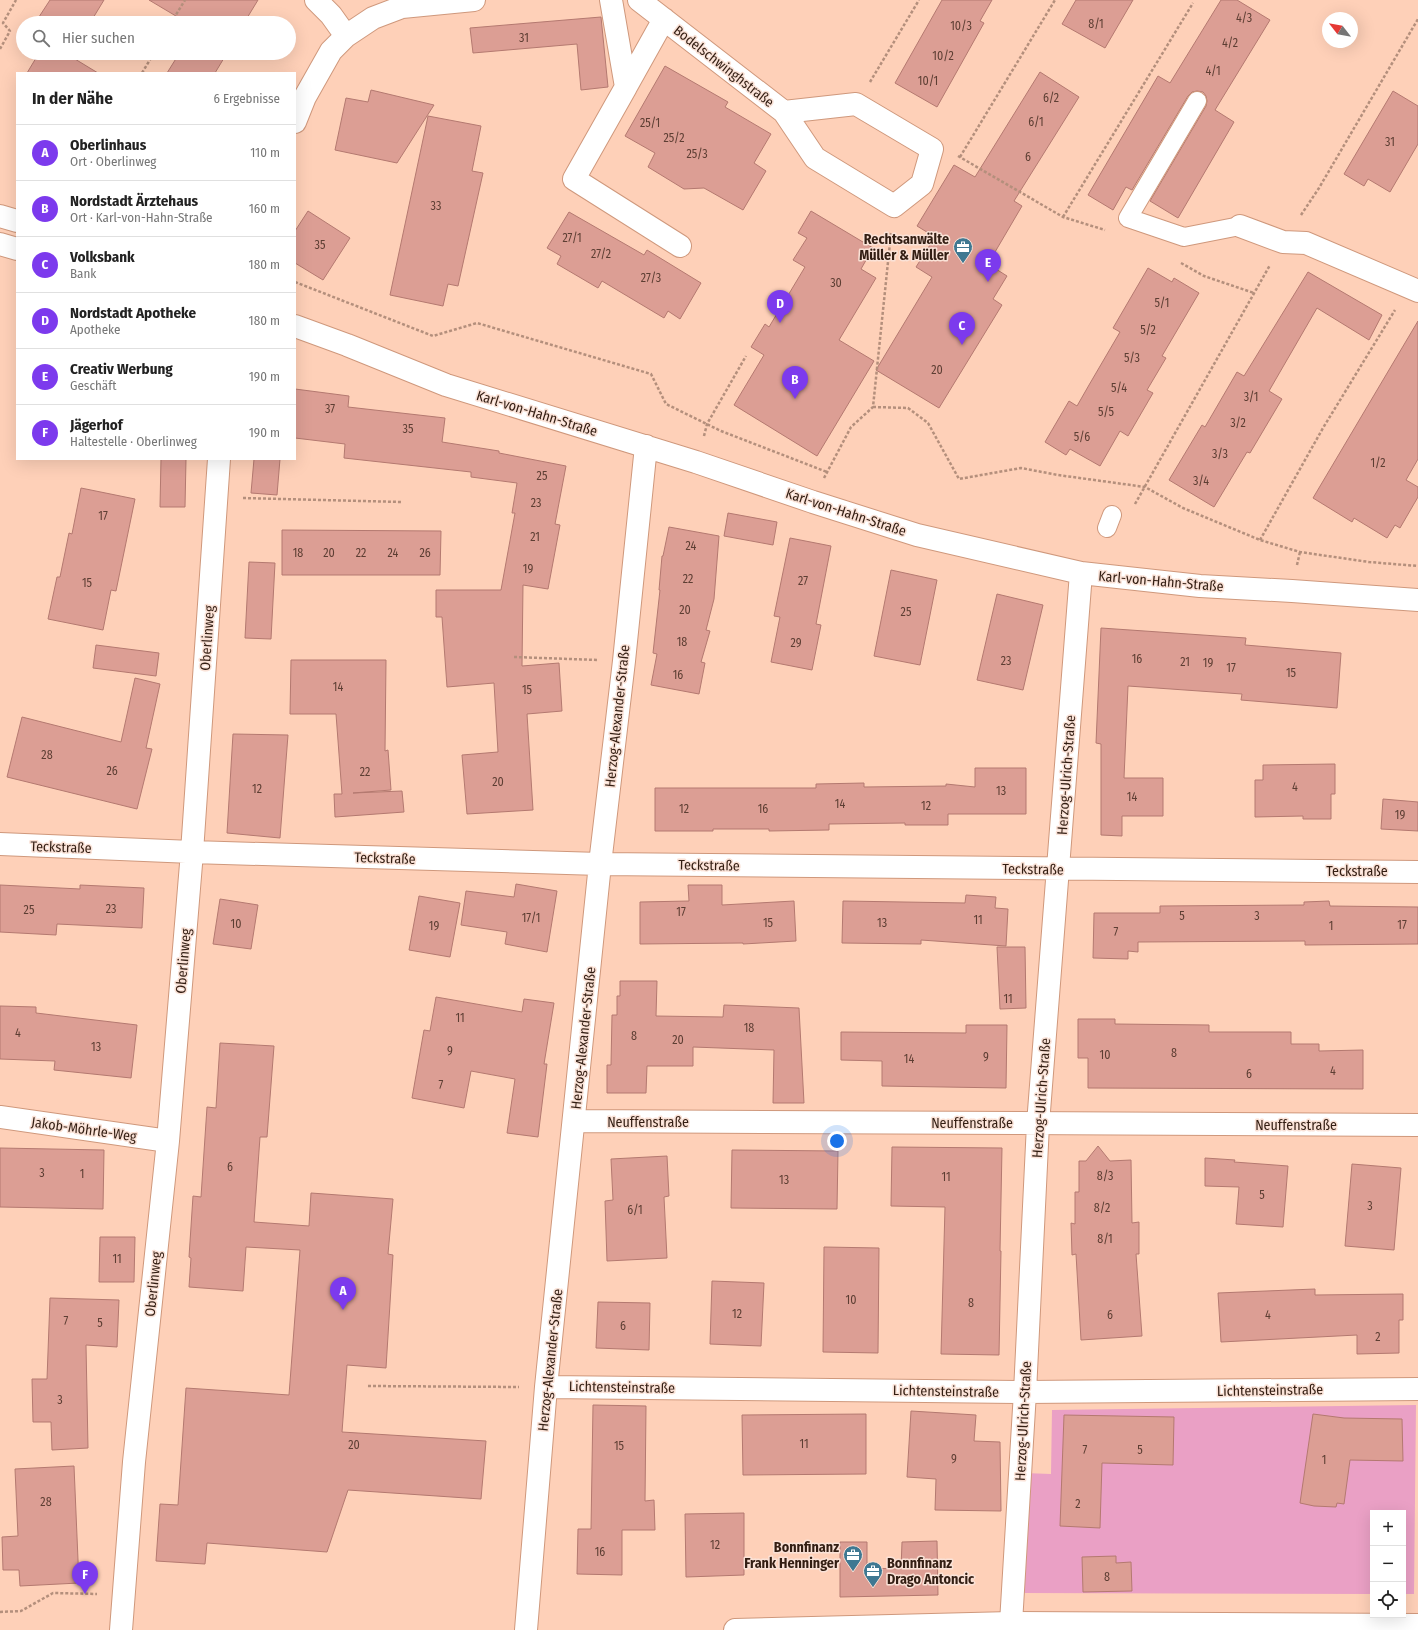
<!DOCTYPE html>
<html lang="de">
<head>
<meta charset="utf-8">
<style>
  :root { --surface:#fff; --page:#f6f6f6; --text:#222; --muted:#767676; --line:#e0e0e0; --accent:#7c3aed }
  body { margin:0; font-family:"Fira Sans Condensed",sans-serif; background:var(--page); color:var(--text) }
  .controls { position:absolute; right:12px; bottom:12px; display:grid; overflow:hidden; border-radius:0px; box-shadow:0 4px 16px #0002 }
  .controls button { width:36px; height:36px; display:grid; place-items:center; padding:0; border:0; border-bottom:1px solid var(--line); background:var(--surface); color:var(--text); font:20px sans-serif }
  .compass { position:absolute; left:1322px; top:12px; width:36px; height:36px; border-radius:50%; background:var(--surface); box-shadow:0 4px 16px #0002; rotate:301deg }
  .you { position:absolute; left:837px; top:1141px; width:14px; height:14px; margin:-10px; border:3px solid #fff; border-radius:50%; background:#1a73e8; box-shadow:0 0 0 6px #1a73e833 }
  .badge { display:grid; place-items:center; width:26px; height:26px; border-radius:50%; background:var(--accent); color:#fff; font-size:13px; font-weight:700 }
  .pin { position:absolute; translate:-50% -33px; filter:drop-shadow(0 1px 2px #0008) }
  .pin::after { content:''; position:absolute; top:21px; width:14px; height:12px; background:inherit; clip-path:polygon(0 0,100% 0,50% 100%) }
  .list { margin:0; padding:0; list-style:none }
  h2 { display:flex; justify-content:space-between; align-items:center; height:52px; margin:0; padding:0 16px; font-size:17px }
  h2 small { font-size:13px; font-weight:400; color:var(--muted) }
  .list li { display:grid; grid-template-columns:26px 1fr auto; gap:12px; align-items:center; box-sizing:border-box; height:56px; padding:0 16px; border-top:1px solid var(--line) }
  .list b { display:block; font-size:15px; white-space:nowrap }
  .list p { margin:0; font-size:13px; white-space:nowrap; color:var(--muted) }
  .list em { font-size:13px; font-style:normal; color:var(--muted) }
  .icon { flex:none; width:22px; height:22px; fill:none; stroke:currentColor; stroke-width:2; stroke-linecap:round; stroke-linejoin:round }
  .map { position:relative; flex:none; width:1418px; height:1630px; overflow:hidden }
  .search { position:absolute; background:var(--surface); box-shadow:0 4px 16px #0002; left:16px; top:16px; width:280px; height:44px; display:flex; align-items:center; gap:10px; box-sizing:border-box; padding:0 14px; border-radius:22px; color:var(--muted); font-size:15px }
  .panel { position:absolute; background:var(--surface); box-shadow:0 4px 16px #0002; left:16px; top:72px; width:280px; height:388px; border-radius:0px }
  .map>svg:first-child { display:block }
</style>
</head>
<body>
<div class="map">
<svg width="1418" height="1630" viewBox="0 0 1418 1630">
  <rect width="100%" height="100%" fill="#fed0b8"/>
  <path fill="#eaa0c5" d="M1416 1405 1414 1594H1403V1513H1373V1594L1021 1593 1024 1473 1051 1474 1052 1410Z"/>
  <path fill="#dc9e94" stroke="#b47970" d="M50 0H104L90 23H35Z
    M149 0H258L244 23H186V22Z
    M942 0H992L980 21 984 23 937 107 895 83Z
    M1076 0H1133L1105 48 1062 24Z
    M1221 0H1237L1270 20 1215 110 1234 122 1178 218 1150 201 1206 106 1207 101 1206 96 1203 92 1197 91 1192 92 1188 96 1132 190 1126 187 1113 210 1088 195 1158 76 1170 83Z
    M601 17 608 87 581 90 577 44 473 53 470 28Z
    M39 53H72L70 56 98 73H27Z
    M171 53H227L215 73H167L177 57Z
    M665 66 728 102 725 107 771 134 754 163 766 171 743 210 704 188 684 189 648 167 655 153 625 136Z
    M1040 72 1079 97 1014 201 1022 206 988 264 1007 276 993 299 1002 305 939 408 876 370 932 277 916 267 935 237 917 226 954 165 975 177Z
    M371 90 434 105 397 163 335 150 346 98 368 102Z
    M1393 91 1418 106V144L1390 192 1368 179 1364 186 1344 174Z
    M428 116 481 126 472 171 483 173 458 286 448 284 443 306 390 295Z
    M308 211 350 238 323 280 295 263V231Z
    M811 211 873 248 861 269 876 278 839 340 874 361 817 456 734 405 764 355 751 347 765 324 769 327 805 267 793 260 807 238 798 233Z
    M569 212 644 255 647 250 701 283 680 319 668 311 664 318 602 281 598 288 557 264 561 256 547 248Z
    M1148 268 1172 282 1174 278 1199 293 1162 356 1166 358 1147 390 1153 393 1128 436 1120 431 1100 466 1070 449 1066 455 1045 442 1069 401 1077 406 1089 385 1120 332 1113 328Z
    M1308 272 1382 315 1369 340 1317 308 1269 391 1282 399 1250 453 1247 452 1214 507 1169 480 1202 425 1205 427 1237 372 1244 376Z
    M1418 321V459L1406 480 1418 487V497L1400 528 1395 525 1387 538 1354 518 1352 522 1313 498Z
    M295 389 349 396 348 407 445 418 442 442 499 451V453L566 466 555 524 560 525 548 589 523 585 522 666 559 663 562 711 527 714 533 810 467 814 462 755 498 752 494 683 447 687 442 617H436V590H501L515 513H512L517 483 471 477V472L344 458 345 444 295 438Z
    M161 459H186L185 507H160Z
    M254 459H280L277 495 251 493Z
    M81 488 135 499 116 591 111 590 103 630 48 619 57 577H60L69 533 72 534Z
    M728 513 777 522 773 545 724 536Z
    M669 527 719 536 714 599 706 630 710 631 701 662 705 663 699 694 651 685 657 654 653 653 660 590H659L662 556H663Z
    M282 530 441 531 440 575H282Z
    M790 538 831 546 816 624 821 625 812 670 771 662 780 617 774 616Z
    M249 562 275 563 271 639 245 638Z
    M891 570 937 580 920 665 874 656Z
    M997 594 1043 605 1023 690 977 680Z
    M1101 628 1246 638 1245 645 1341 653 1337 708 1241 700 1242 694 1128 686 1124 778H1163V816H1122V836L1101 835V744L1096 743Z
    M96 645 159 653 156 676 93 668Z
    M291 660H386L385 751 388 750 391 790 353 793 402 791 404 812 335 817 334 794H342L336 714H290Z
    M135 678 160 684 146 748 152 749 137 809 7 777 22 717 121 742Z
    M233 734 288 735 280 838 227 833Z
    M1335 764V794H1331V819H1303V816L1255 817V780H1263V765Z
    M975 768H1026V814H948V825H905V823L829 824V830L769 831V829H713V831H655V788H816V784L864 783V787L946 786V784L975 787Z
    M1383 799 1418 802V831L1381 829Z
    M516 884 557 891 547 952 505 944 507 932 461 925 466 891 514 897Z
    M0 885 80 889V885L144 888 142 928 57 924 56 935 0 932Z
    M688 885H722V905L794 901 796 941 743 944V943L640 944V902L689 901Z
    M966 895 996 897 995 908 1008 909 1006 946 921 940V944L842 943 843 901 965 903Z
    M419 896 460 903 450 957 409 950Z
    M220 899 258 905 251 949 213 944Z
    M1329 901 1330 906 1418 907V944L1305 945V941L1138 942V952L1128 951V959L1093 958 1094 913H1160V906L1304 905V902Z
    M997 947H1025L1026 1008 1000 1009Z
    M620 981H657L656 1016 723 1017 724 1005 799 1008 804 1103H773L774 1050 693 1047V1066H647L646 1093H607V1065H611L612 1015H617V996H620Z
    M436 997 522 1012 524 999 554 1003 544 1064H547L538 1137 507 1133 515 1079 471 1071 464 1108 412 1098 424 1030 430 1031Z
    M0 1006 36 1007V1013L137 1025 131 1078 54 1070 55 1061 0 1059Z
    M1078 1019H1115V1024L1209 1025V1032H1291V1044H1319V1051L1363 1050V1089L1088 1088V1058H1078Z
    M966 1025H1007L1006 1088 882 1086V1061L841 1060V1032L966 1033Z
    M220 1043 274 1046 267 1137H260L254 1222 309 1226 311 1193 393 1199 388 1254 393 1255 386 1368 347 1365 342 1432 486 1441 481 1499 348 1490 327 1552 207 1543 205 1564 156 1561 160 1504 178 1505 186 1388 289 1395 300 1250 246 1247 243 1291 189 1287 191 1258 189 1257 193 1196 201 1197 207 1107 216 1108Z
    M1098 1146 1110 1161 1131 1160 1132 1223 1139 1222V1254H1136L1142 1336 1081 1340 1076 1254 1072 1255 1071 1223 1075 1224V1192H1079V1161H1086Z
    M892 1147 1002 1148 1000 1251H1001L999 1355 941 1354 945 1207 891 1206Z
    M0 1148 104 1150 103 1209 0 1207Z
    M732 1150 838 1151 837 1209 731 1208Z
    M667 1156 669 1196 664 1197 667 1258 607 1261 605 1201 613 1200 611 1159Z
    M1205 1158 1235 1160 1234 1162 1288 1166 1283 1227 1236 1224 1239 1187 1205 1186Z
    M1352 1164 1401 1168 1394 1250 1345 1246Z
    M100 1237H135L134 1282H99Z
    M824 1247 879 1248 878 1353 823 1352Z
    M712 1281 764 1283 761 1346 710 1344Z
    M1315 1289V1295L1403 1294V1320H1399V1353L1357 1354V1335L1221 1342 1218 1293Z
    M50 1298 119 1300 117 1347 86 1345 88 1448 52 1450 51 1422H33L32 1379H47Z
    M598 1302 650 1303 649 1350 596 1348Z
    M593 1405 646 1406 645 1501 654 1500 655 1530H622V1575L577 1574 578 1529H591Z
    M911 1411 976 1415 974 1441 1000 1442 1001 1511 935 1510 936 1479 907 1477Z
    M866 1414V1474L743 1475 742 1415Z
    M1313 1414 1344 1418 1402 1419 1403 1461 1350 1460 1344 1504 1337 1503 1336 1507 1314 1506 1300 1503Z
    M1064 1415 1174 1417 1173 1465 1102 1463 1100 1528 1060 1526Z
    M74 1466 79 1583 20 1586 19 1570H3L2 1537 18 1536 15 1469Z
    M744 1513V1575L686 1577 685 1514Z
    M937 1541 938 1595 840 1597V1542H867V1568L901 1569 902 1542Z
    M1116 1556V1563L1131 1562 1132 1591 1083 1592 1082 1557Z"/>
  <g fill="none" stroke-linecap="round" stroke-linejoin="round">
    <g stroke="#cf987c" stroke-width="20">
      <path id="service" d="M1197 101 1128 218 1184 237 1240 226
        M1107 528 1112 515"/>
    </g>
    <g stroke="#cf987c" stroke-width="24">
      <path id="minor" d="M316 0 331 15 346 36
        M611 0 626 87 574 179 680 246
        M639 0 784 112 815 158 894 206 922 184 932 149 856 104 784 112
        M626 87 664 19
        M295 122 305 97 331 51 346 36 373 18 402 7 474 0
        M0 216 17 221
        M1240 226 1283 242 1306 243 1418 291
        M0 244 17 249
        M295 326 347 345 446 385 696 462 813 502 917 535 1081 573 1200 586 1292 591 1418 600
        M0 844 192 852 600 864 1418 872
        M0 1117 168 1141
        M575 1121 1418 1125
        M546 1387 1025 1392 1418 1389
        M1011 1623 1025 1392 1038 1124 1081 573
        M121 1630 134 1462 168 1141 192 852 219 459
        M526 1630 546 1387 600 864 624 661 646 446"/>
    </g>
    <g stroke="#cf987c" stroke-width="24">
      <path id="secondary" d="M735 1630 1011 1623 1418 1625"/>
    </g>
    <path stroke="#b48f7c" stroke-width="2.5" stroke-dasharray="3 2" stroke-linecap="butt" d="M171 23 185 0
      M0 49 10 31 3 23 16 0
      M142 73 154 53
      M870 82 919 0
      M958 156 1063 217 1105 230
      M960 157 1055 0
      M1301 215 1319 188 1418 19
      M1063 217 1193 3
      M1181 263 1204 276 1254 293
      M295 282 433 336 477 323 651 374 666 404 721 431 827 472
      M873 407 908 408 928 423 959 479 1021 468 1058 475 1145 487 1183 508 1260 540 1300 552 1369 562 1418 566
      M704 436 707 424 746 356
      M824 478 851 427 873 407 891 233
      M243 498 401 502
      M1135 504 1270 265
      M1260 540 1323 428 1395 310
      M1297 565 1300 552
      M514 657 598 660
      M368 1386 519 1387
      M0 1612 21 1611 53 1593 97 1594"/>
    <use href="#service" stroke="#fff" stroke-width="18"/>
    <use href="#minor" stroke="#fff" stroke-width="22"/>
    <use href="#secondary" stroke="#fff" stroke-width="22"/>
  </g>
  <defs>
    <g id="office-pin" transform="scale(1)"><path d="M0 17L-7.5 6A9.5 9.5 0 1 1 7.5 6Z" fill="#3f7892" stroke="#fae2d7"/><path d="M-6-3h4V-5.5h4V-3h4V5H-6ZM-1-4.5V-3h2v-1.5ZM-6 0V1H6V0Z" fill="#fff"/></g>
  </defs>
  <g fill-rule="evenodd">
    <use href="#office-pin" x="963" y="247"/>
    <use href="#office-pin" x="853" y="1555"/>
    <use href="#office-pin" x="873" y="1571"/>
  </g>
  <g text-anchor="middle" stroke-width="3" stroke-linejoin="round" paint-order="stroke">
    <g font-size="12" fill="#5d3e33">
      <text x="1244" y="22">4/3</text>
      <text x="1096" y="28">8/1</text>
      <text x="961" y="30">10/3</text>
      <text x="524" y="42">31</text>
      <text x="1230" y="47">4/2</text>
      <text x="943" y="60">10/2</text>
      <text x="1213" y="75">4/1</text>
      <text x="928" y="85">10/1</text>
      <text x="1051" y="102">6/2</text>
      <text x="1036" y="126">6/1</text>
      <text x="650" y="127">25/1</text>
      <text x="674" y="142">25/2</text>
      <text x="1390" y="146">31</text>
      <text x="697" y="158">25/3</text>
      <text x="1028" y="161">6</text>
      <text x="436" y="210">33</text>
      <text x="572" y="242">27/1</text>
      <text x="320" y="249">35</text>
      <text x="601" y="258">27/2</text>
      <text x="651" y="282">27/3</text>
      <text x="836" y="287">30</text>
      <text x="1162" y="307">5/1</text>
      <text x="1148" y="334">5/2</text>
      <text x="1132" y="362">5/3</text>
      <text x="937" y="374">20</text>
      <text x="1119" y="392">5/4</text>
      <text x="1251" y="401">3/1</text>
      <text x="330" y="413">37</text>
      <text x="1106" y="416">5/5</text>
      <text x="1238" y="427">3/2</text>
      <text x="408" y="433">35</text>
      <text x="1082" y="441">5/6</text>
      <text x="1220" y="458">3/3</text>
      <text x="1378" y="467">1/2</text>
      <text x="542" y="480">25</text>
      <text x="1201" y="485">3/4</text>
      <text x="536" y="507">23</text>
      <text x="103" y="520">17</text>
      <text x="535" y="541">21</text>
      <text x="691" y="550">24</text>
      <text x="298" y="557">18</text>
      <text x="329" y="557">20</text>
      <text x="361" y="557">22</text>
      <text x="393" y="557">24</text>
      <text x="425" y="557">26</text>
      <text x="528" y="573">19</text>
      <text x="688" y="583">22</text>
      <text x="803" y="585">27</text>
      <text x="87" y="587">15</text>
      <text x="685" y="614">20</text>
      <text x="906" y="616">25</text>
      <text x="682" y="646">18</text>
      <text x="796" y="647">29</text>
      <text x="1137" y="663">16</text>
      <text x="1006" y="665">23</text>
      <text x="1185" y="666">21</text>
      <text x="1208" y="667">19</text>
      <text x="1231" y="672">17</text>
      <text x="1291" y="677">15</text>
      <text x="678" y="679">16</text>
      <text x="338" y="691">14</text>
      <text x="527" y="694">15</text>
      <text x="47" y="759">28</text>
      <text x="112" y="775">26</text>
      <text x="365" y="776">22</text>
      <text x="498" y="786">20</text>
      <text x="1295" y="791">4</text>
      <text x="257" y="793">12</text>
      <text x="1001" y="795">13</text>
      <text x="1132" y="801">14</text>
      <text x="840" y="808">14</text>
      <text x="926" y="810">12</text>
      <text x="684" y="813">12</text>
      <text x="763" y="813">16</text>
      <text x="1400" y="819">19</text>
      <text x="111" y="913">23</text>
      <text x="29" y="914">25</text>
      <text x="681" y="916">17</text>
      <text x="1182" y="920">5</text>
      <text x="1257" y="920">3</text>
      <text x="531" y="922">17/1</text>
      <text x="978" y="924">11</text>
      <text x="768" y="927">15</text>
      <text x="882" y="927">13</text>
      <text x="236" y="928">10</text>
      <text x="1402" y="929">17</text>
      <text x="434" y="930">19</text>
      <text x="1331" y="930">1</text>
      <text x="1116" y="936">7</text>
      <text x="1008" y="1003">11</text>
      <text x="460" y="1022">11</text>
      <text x="749" y="1032">18</text>
      <text x="18" y="1037">4</text>
      <text x="634" y="1040">8</text>
      <text x="678" y="1044">20</text>
      <text x="96" y="1051">13</text>
      <text x="450" y="1055">9</text>
      <text x="1174" y="1057">8</text>
      <text x="1105" y="1059">10</text>
      <text x="986" y="1061">9</text>
      <text x="909" y="1063">14</text>
      <text x="1333" y="1075">4</text>
      <text x="1249" y="1078">6</text>
      <text x="441" y="1089">7</text>
      <text x="230" y="1171">6</text>
      <text x="42" y="1177">3</text>
      <text x="82" y="1178">1</text>
      <text x="1105" y="1180">8/3</text>
      <text x="946" y="1181">11</text>
      <text x="784" y="1184">13</text>
      <text x="1262" y="1199">5</text>
      <text x="1370" y="1210">3</text>
      <text x="1102" y="1212">8/2</text>
      <text x="635" y="1214">6/1</text>
      <text x="1105" y="1243">8/1</text>
      <text x="117" y="1263">11</text>
      <text x="851" y="1304">10</text>
      <text x="971" y="1307">8</text>
      <text x="737" y="1318">12</text>
      <text x="1110" y="1319">6</text>
      <text x="1268" y="1319">4</text>
      <text x="66" y="1325">7</text>
      <text x="100" y="1327">5</text>
      <text x="623" y="1330">6</text>
      <text x="1378" y="1341">2</text>
      <text x="60" y="1404">3</text>
      <text x="804" y="1448">11</text>
      <text x="354" y="1449">20</text>
      <text x="619" y="1450">15</text>
      <text x="1085" y="1454">7</text>
      <text x="1140" y="1454">5</text>
      <text x="954" y="1463">9</text>
      <text x="1324" y="1464">1</text>
      <text x="46" y="1506">28</text>
      <text x="1078" y="1508">2</text>
      <text x="715" y="1549">12</text>
      <text x="600" y="1556">16</text>
      <text x="1107" y="1581">8</text>
    </g>
    <g font-size="14" fill="#331e13" stroke="#fae2d7">
      <text transform="translate(724 66) rotate(38)" y="5">Bodelschwinghstraße</text>
      <text transform="translate(537 413) rotate(17)" y="5">Karl-von-Hahn-Straße</text>
      <text transform="translate(846 512) rotate(18)" y="5">Karl-von-Hahn-Straße</text>
      <text transform="translate(1161 581) rotate(5)" y="5">Karl-von-Hahn-Straße</text>
      <text transform="translate(207 638) rotate(-86)" y="5">Oberlinweg</text>
      <text transform="translate(617 716) rotate(-84)" y="5">Herzog-Alexander-Straße</text>
      <text transform="translate(1066 775) rotate(-86)" y="5">Herzog-Ulrich-Straße</text>
      <text transform="translate(61 847) rotate(2)" y="5">Teckstraße</text>
      <text transform="translate(385 858) rotate(2)" y="5">Teckstraße</text>
      <text transform="translate(709 865) rotate(1)" y="5">Teckstraße</text>
      <text transform="translate(1033 869) rotate(1)" y="5">Teckstraße</text>
      <text x="1357" y="876">Teckstraße</text>
      <text transform="translate(183 961) rotate(-85)" y="5">Oberlinweg</text>
      <text transform="translate(583 1038) rotate(-84)" y="5">Herzog-Alexander-Straße</text>
      <text transform="translate(1041 1098) rotate(-86)" y="5">Herzog-Ulrich-Straße</text>
      <text x="648" y="1127">Neuffenstraße</text>
      <text x="972" y="1128">Neuffenstraße</text>
      <text x="1296" y="1130">Neuffenstraße</text>
      <text transform="translate(84 1129) rotate(8)" y="5">Jakob-Möhrle-Weg</text>
      <text transform="translate(153 1284) rotate(-84)" y="5">Oberlinweg</text>
      <text transform="translate(550 1360) rotate(-84)" y="5">Herzog-Alexander-Straße</text>
      <text transform="translate(622 1387) rotate(1)" y="5">Lichtensteinstraße</text>
      <text transform="translate(1270 1390) rotate(-1)" y="5">Lichtensteinstraße</text>
      <text transform="translate(946 1391) rotate(1)" y="5">Lichtensteinstraße</text>
      <text transform="translate(1023 1421) rotate(-87)" y="5">Herzog-Ulrich-Straße</text>
    </g>
    <g font-size="14" font-weight="bold" fill="#331e13" stroke="#fae2d7" text-anchor="end">
      <text x="949" y="244">Rechtsanwälte<tspan x="949" dy="16">Müller &amp; Müller</tspan></text>
      <text x="839" y="1552">Bonnfinanz<tspan x="839" dy="16">Frank Henninger</tspan></text>
      <text x="887" y="1568" text-anchor="start">Bonnfinanz<tspan x="887" dy="16">Drago Antoncic</tspan></text>
    </g>
  </g>
</svg>
<div class="controls">
<button>+</button>
<button>−</button>
<button><svg class="icon" aria-label="locate" viewBox="0 0 24 24"><circle cx="12" cy="12" r="6"/><path d="M12 2v4M12 18v4M2 12h4M18 12h4"/></svg></button>
</div>
<svg class="compass" viewBox="-18 -18 36 36"><path d="M0-13l5 13h-10z" fill="#e53935"/><path d="M0 13l5-13h-10z" fill="#767676"/></svg>
<div class="you"></div>
<div class="pin badge" style="left:343px;top:1310px">A</div>
<div class="pin badge" style="left:795px;top:399px">B</div>
<div class="pin badge" style="left:962px;top:345px">C</div>
<div class="pin badge" style="left:780px;top:323px">D</div>
<div class="pin badge" style="left:988px;top:282px">E</div>
<div class="pin badge" style="left:85px;top:1594px">F</div>
<div class="search"><svg class="icon" aria-label="search" viewBox="0 0 24 24"><circle cx="10" cy="10" r="6"/><path d="M15 15l6 6"/></svg>Hier suchen</div>
<section class="panel">
<h2>In der Nähe<small>6 Ergebnisse</small></h2>
<ul class="list">
<li><span class="badge">A</span><div><b>Oberlinhaus</b><p>Ort · Oberlinweg</p></div><em>110 m</em></li>
<li><span class="badge">B</span><div><b>Nordstadt Ärztehaus</b><p>Ort · Karl-von-Hahn-Straße</p></div><em>160 m</em></li>
<li><span class="badge">C</span><div><b>Volksbank</b><p>Bank</p></div><em>180 m</em></li>
<li><span class="badge">D</span><div><b>Nordstadt Apotheke</b><p>Apotheke</p></div><em>180 m</em></li>
<li><span class="badge">E</span><div><b>Creativ Werbung</b><p>Geschäft</p></div><em>190 m</em></li>
<li><span class="badge">F</span><div><b>Jägerhof</b><p>Haltestelle · Oberlinweg</p></div><em>190 m</em></li>
</ul>
</section>
</div>
</body>
</html>
